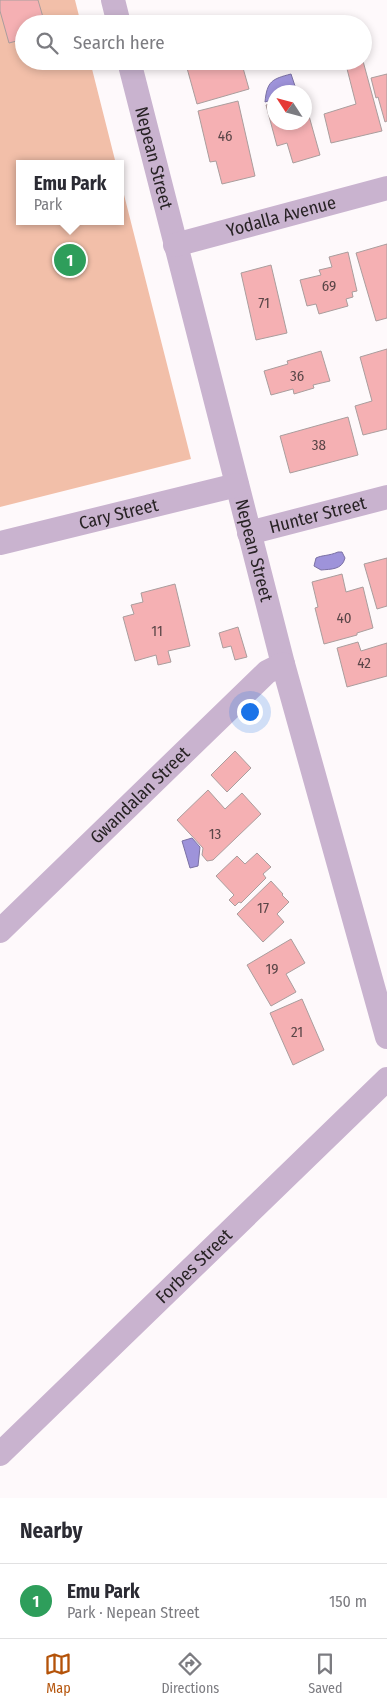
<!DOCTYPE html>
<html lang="en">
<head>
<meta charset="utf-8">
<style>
  :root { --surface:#fff; --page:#f7f7f7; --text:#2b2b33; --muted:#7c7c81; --line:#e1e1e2; --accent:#b45309 }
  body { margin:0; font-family:"Fira Sans Condensed",sans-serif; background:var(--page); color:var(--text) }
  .compass { position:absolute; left:267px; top:85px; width:45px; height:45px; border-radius:50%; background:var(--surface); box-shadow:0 2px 8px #0003; rotate:306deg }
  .you { position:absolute; left:249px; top:711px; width:18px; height:18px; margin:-12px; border:4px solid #fff; border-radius:50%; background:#1a73e8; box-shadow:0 0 0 8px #1a73e833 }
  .badge { display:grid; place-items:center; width:32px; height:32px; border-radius:50%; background:var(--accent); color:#fff; font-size:16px; font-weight:700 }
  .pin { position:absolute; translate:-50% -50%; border:2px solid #fff; box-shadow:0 1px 5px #0006 }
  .popup { position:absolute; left:16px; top:160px; width:108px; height:65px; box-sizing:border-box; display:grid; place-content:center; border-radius:0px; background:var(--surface); filter:drop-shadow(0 1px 4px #0005); font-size:16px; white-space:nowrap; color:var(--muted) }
  .popup b { font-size:19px; color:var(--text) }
  .popup::after { content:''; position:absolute; left:50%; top:100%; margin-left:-10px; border:10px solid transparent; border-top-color:var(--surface) }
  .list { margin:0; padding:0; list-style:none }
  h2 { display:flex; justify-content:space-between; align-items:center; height:65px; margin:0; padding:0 20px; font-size:21px }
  h2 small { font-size:16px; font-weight:400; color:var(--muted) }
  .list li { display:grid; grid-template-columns:32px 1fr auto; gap:15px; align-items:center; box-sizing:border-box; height:75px; padding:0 20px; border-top:1px solid var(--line) }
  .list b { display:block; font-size:19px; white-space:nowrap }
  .list p { margin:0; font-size:16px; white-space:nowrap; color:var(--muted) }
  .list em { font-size:16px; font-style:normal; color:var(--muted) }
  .icon { flex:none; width:28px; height:28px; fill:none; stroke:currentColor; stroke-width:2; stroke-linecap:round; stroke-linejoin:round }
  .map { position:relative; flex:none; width:387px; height:1498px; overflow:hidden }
  .search { position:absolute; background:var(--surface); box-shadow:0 2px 8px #0003; left:15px; right:15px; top:15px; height:55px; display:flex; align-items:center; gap:12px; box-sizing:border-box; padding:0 18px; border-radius:28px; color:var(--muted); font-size:19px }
  .sheet { height:140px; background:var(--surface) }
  nav { display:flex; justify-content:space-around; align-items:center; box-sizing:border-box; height:70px; border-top:1px solid var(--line); background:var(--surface); font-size:14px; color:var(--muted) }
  nav a { display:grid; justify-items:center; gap:2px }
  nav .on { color:var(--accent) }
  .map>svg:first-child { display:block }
</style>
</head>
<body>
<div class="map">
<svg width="387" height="1498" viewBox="0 0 387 1498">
  <rect width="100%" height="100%" fill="#fef9fb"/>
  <path fill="#f2bfa9" d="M0 0H75L81 24H24V61H90L116 164H20V221H120V179L191 459 0 507Z"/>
  <path fill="#9e93da" stroke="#7b71a4" d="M291 74 297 92H274V99L265 102C267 81 272 79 291 74Z
    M338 552H342L345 558C342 570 331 569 321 570L314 566 316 558C322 555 329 556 338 552Z
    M192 838 200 847 198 866 190 868 182 841Z"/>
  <path fill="#f5b0b3" stroke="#aa9d9d" d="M0 0H38L45 24H24V39L9 43 0 11Z
    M185 61H241L249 89 197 104Z
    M345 61H363L382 131 331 143 324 114 356 104Z
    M387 74V121L385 122 378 97 376 98 371 78Z
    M238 101 255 176 222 184 216 161 210 162 198 111Z
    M274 103V122H304V117L309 116 320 155 293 163 287 143 277 146 266 105Z
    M387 244V318L376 321 356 253Z
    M348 252 357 291 352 292 353 297 346 299 348 306 319 314 316 304 307 306 300 280 321 275 319 270 332 267 329 257Z
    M271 265 287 333 256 340 241 273Z
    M387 349V429L363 435 355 406 372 401 360 357Z
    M321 351 330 381 313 385 314 388 294 394 293 389 271 395 264 371 288 364 287 361Z
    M348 417 358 455 290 473 280 436Z
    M387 558V606L377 609 364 564Z
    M342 574 346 592 363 587 373 628 357 633V635L324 644 315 608 318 607 312 582Z
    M175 584 190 646 168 651 171 662 158 665 156 655 135 661 123 617 134 614 131 605 143 602 141 593Z
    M238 627 247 657 235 660 231 646 223 648 219 633Z
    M358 642 361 651 387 643V676L347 687 337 648Z
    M235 751 251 768 227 792 211 775Z
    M208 790 225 809 242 793 261 814 213 860 207 861 202 855 203 848 177 820Z
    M257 853 271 867 263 874 266 878 241 903 239 902 235 906 229 900 234 895 216 876 237 856 245 864Z
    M271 881 283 894 282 895 289 902 277 914 284 922 263 942 237 914Z
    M291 939 305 963 286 974 296 992 271 1006 247 965Z
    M302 999 324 1050 293 1065 270 1013Z"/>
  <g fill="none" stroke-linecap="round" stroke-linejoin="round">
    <g stroke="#c9b3cf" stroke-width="24">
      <path d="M113 0 119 24"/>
      <path id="s1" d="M129 61 283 664 387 1037"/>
      <path id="s2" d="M175 245 387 188"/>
      <path id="s3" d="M249 533 387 497"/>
      <path id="s4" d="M0 543 237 485"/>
      <path id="s5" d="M0 931 267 672 283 664"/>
      <path id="s6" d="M0 1454 387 1079"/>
    </g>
  </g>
  <g text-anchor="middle" stroke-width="4" stroke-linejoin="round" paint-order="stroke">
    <g font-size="15" fill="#5b4648">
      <text x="225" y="141">46</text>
      <text x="329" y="291">69</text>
      <text x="264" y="308">71</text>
      <text x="297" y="381">36</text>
      <text x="319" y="450">38</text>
      <text x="344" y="623">40</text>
      <text x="157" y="636">11</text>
      <text x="364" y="668">42</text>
      <text x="215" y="839">13</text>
      <text x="263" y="913">17</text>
      <text x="272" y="974">19</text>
      <text x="297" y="1037">21</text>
    </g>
    <g font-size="18" fill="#282325" stroke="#fff">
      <text dy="6" stroke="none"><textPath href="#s1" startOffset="100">Nepean Street</textPath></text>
      <text dy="6" stroke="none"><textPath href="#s2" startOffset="110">Yodalla Avenue</textPath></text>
      <text dy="6" stroke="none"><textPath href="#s4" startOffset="122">Cary Street</textPath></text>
      <text dy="6" stroke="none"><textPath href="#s3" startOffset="71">Hunter Street</textPath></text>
      <text dy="6" stroke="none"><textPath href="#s1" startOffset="505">Nepean Street</textPath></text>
      <text dy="6" stroke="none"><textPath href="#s5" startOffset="195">Gwandalan Street</textPath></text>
      <text dy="6" stroke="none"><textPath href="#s6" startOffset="270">Forbes Street</textPath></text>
    </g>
  </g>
</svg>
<svg class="compass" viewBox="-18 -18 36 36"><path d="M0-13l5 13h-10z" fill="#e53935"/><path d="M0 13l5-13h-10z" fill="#7c7c81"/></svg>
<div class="you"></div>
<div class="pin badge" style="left:70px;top:260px;background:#2e9e5b">1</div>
<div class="popup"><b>Emu Park</b>Park</div>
<div class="search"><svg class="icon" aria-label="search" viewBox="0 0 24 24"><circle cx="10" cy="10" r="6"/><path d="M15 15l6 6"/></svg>Search here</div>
</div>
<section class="sheet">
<h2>Nearby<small></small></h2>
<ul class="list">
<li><span class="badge" style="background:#2e9e5b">1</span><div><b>Emu Park</b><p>Park · Nepean Street</p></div><em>150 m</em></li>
</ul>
</section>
<nav>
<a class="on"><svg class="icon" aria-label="map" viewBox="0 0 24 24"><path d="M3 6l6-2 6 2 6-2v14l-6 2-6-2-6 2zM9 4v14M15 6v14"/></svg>Map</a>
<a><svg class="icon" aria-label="directions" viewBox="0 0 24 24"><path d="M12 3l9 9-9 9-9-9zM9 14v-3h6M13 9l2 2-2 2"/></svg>Directions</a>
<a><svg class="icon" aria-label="saved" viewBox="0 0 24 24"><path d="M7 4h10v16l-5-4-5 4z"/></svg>Saved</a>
</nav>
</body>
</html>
